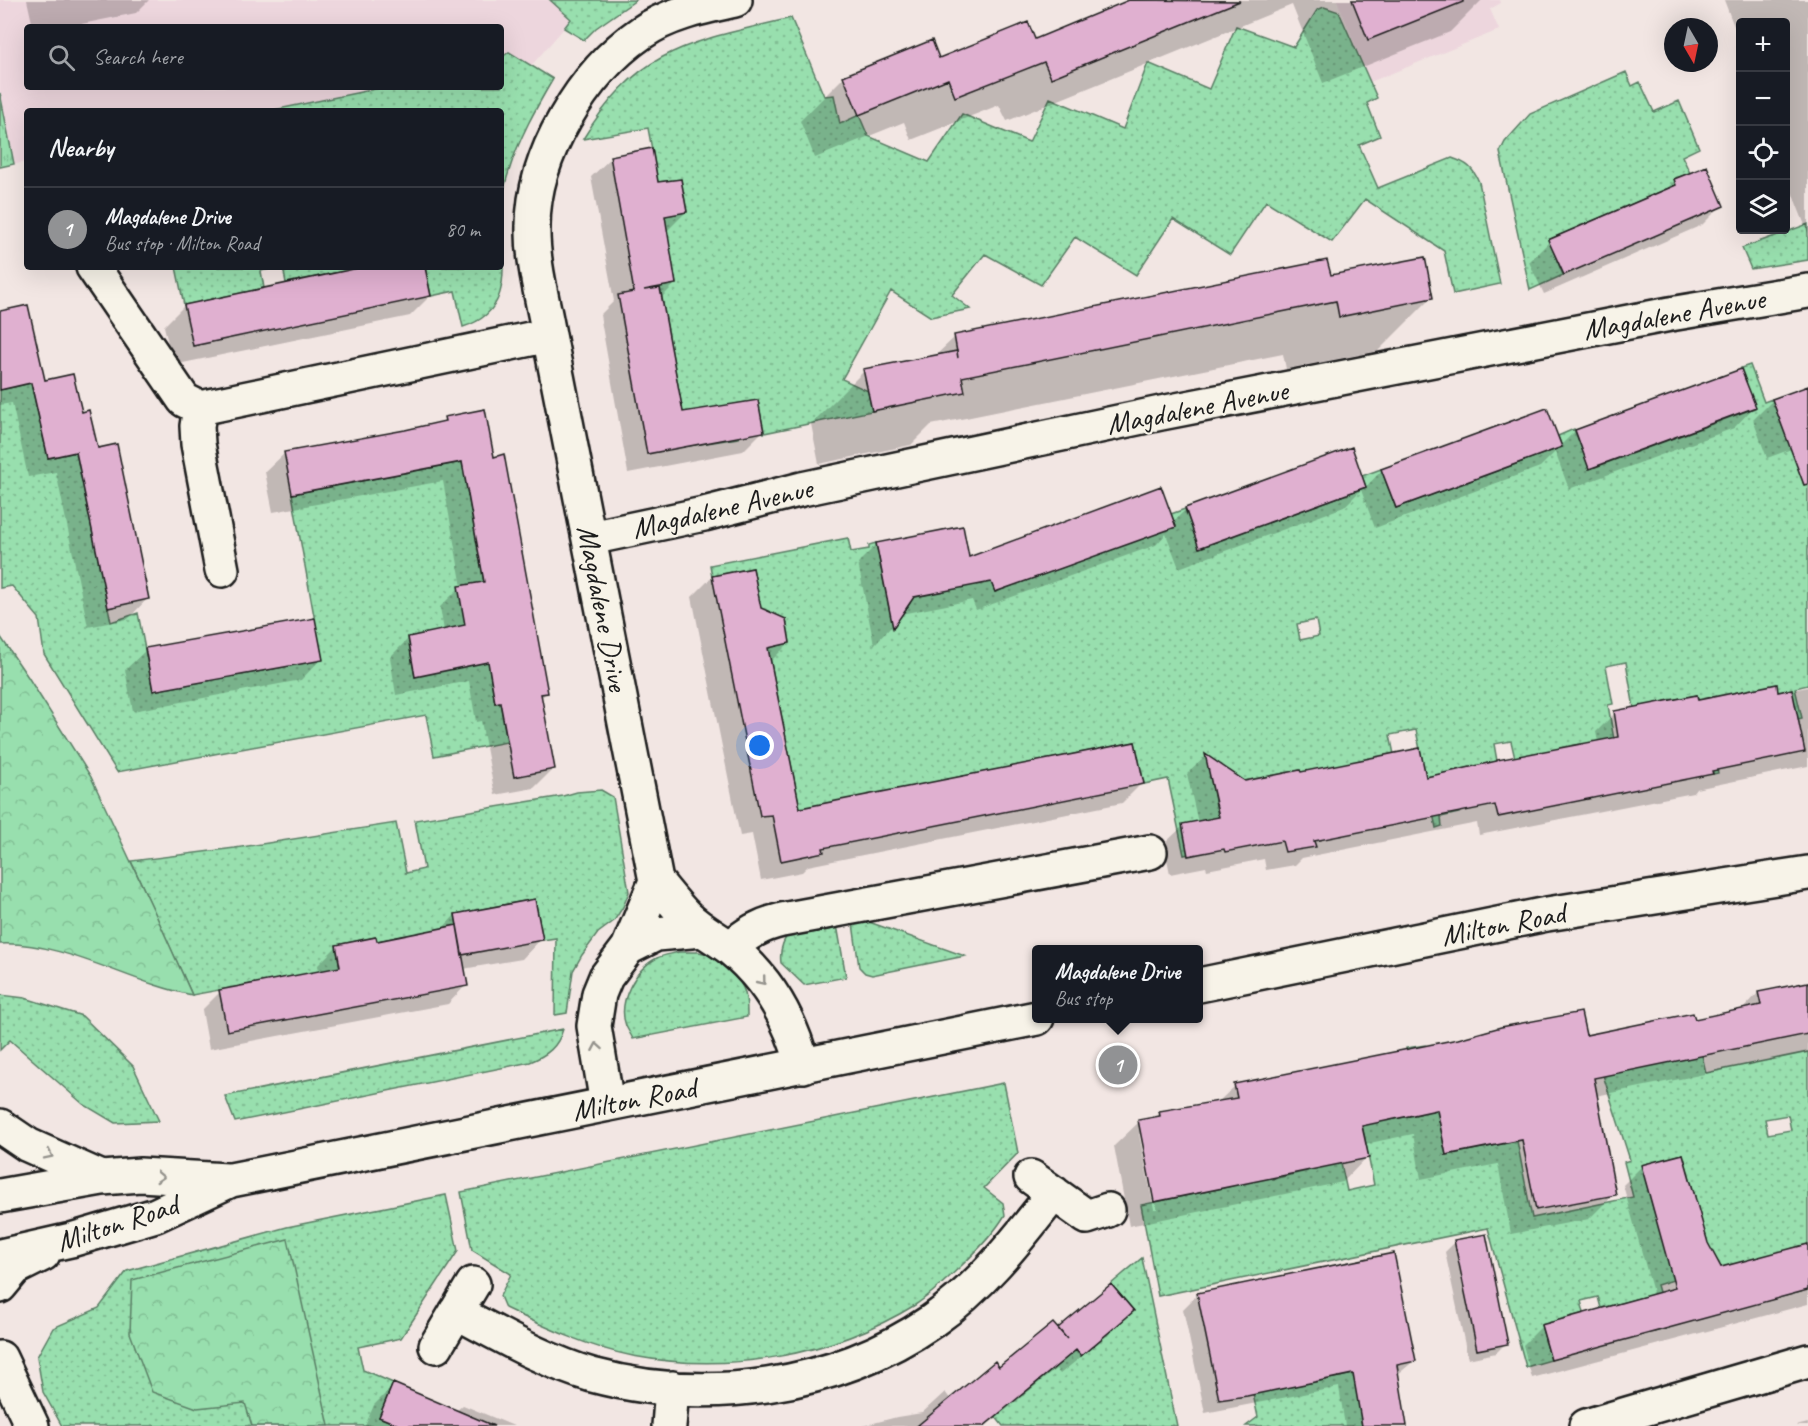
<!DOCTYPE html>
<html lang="en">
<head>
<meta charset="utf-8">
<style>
  :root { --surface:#171b24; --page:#20242c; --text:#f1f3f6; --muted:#9ea1a6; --line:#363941; --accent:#919294 }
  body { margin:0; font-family:Caveat,sans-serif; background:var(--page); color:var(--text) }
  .controls { position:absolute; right:18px; top:18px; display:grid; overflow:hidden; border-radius:6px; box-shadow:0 6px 24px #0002 }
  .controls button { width:54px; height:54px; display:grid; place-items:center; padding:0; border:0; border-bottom:2px solid var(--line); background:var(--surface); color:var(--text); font:30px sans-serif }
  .compass { position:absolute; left:1664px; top:18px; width:54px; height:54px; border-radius:50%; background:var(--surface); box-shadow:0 6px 24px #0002; rotate:171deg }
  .you { position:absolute; left:760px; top:746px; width:21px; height:21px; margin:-15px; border:4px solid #fff; border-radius:50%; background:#1a73e8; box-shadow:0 0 0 9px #1a73e833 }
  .badge { display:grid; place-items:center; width:39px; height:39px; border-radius:50%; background:var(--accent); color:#fff; font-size:20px; font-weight:700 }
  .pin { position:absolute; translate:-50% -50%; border:3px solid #fff; box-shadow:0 2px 6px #0006 }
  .popup { position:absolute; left:1032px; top:945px; width:171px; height:78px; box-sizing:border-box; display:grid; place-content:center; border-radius:6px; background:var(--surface); filter:drop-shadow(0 2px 4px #0005); font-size:20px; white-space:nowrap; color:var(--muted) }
  .popup b { font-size:22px; color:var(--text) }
  .popup::after { content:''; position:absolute; left:50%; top:100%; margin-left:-12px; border:12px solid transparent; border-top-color:var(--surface) }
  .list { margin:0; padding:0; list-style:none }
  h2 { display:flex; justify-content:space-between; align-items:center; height:78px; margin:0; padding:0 24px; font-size:26px }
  h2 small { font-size:20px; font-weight:400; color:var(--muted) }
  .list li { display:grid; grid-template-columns:39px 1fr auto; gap:18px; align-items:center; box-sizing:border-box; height:84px; padding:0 24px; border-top:2px solid var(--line) }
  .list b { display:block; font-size:22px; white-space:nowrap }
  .list p { margin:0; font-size:20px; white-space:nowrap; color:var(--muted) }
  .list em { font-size:20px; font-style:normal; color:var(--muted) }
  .icon { flex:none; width:33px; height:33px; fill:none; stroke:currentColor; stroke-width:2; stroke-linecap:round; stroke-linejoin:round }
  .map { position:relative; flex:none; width:1808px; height:1426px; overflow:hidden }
  .search { position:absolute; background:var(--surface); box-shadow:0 6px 24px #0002; left:24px; top:24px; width:480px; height:66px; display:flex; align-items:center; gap:15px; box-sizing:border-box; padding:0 21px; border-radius:6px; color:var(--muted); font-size:22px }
  .panel { position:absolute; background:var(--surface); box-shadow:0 6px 24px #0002; left:24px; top:108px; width:480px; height:162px; border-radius:6px }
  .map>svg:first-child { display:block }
</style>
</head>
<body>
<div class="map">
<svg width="1808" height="1426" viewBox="0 0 1808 1426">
  <defs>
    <pattern id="grass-dots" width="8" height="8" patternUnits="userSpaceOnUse" patternTransform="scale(1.5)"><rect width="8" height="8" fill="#98dfae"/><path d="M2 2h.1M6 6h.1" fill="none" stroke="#82bf95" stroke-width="1.8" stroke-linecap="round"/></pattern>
    <pattern id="forest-crowns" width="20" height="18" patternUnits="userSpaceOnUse" patternTransform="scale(1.5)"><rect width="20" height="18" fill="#98dfae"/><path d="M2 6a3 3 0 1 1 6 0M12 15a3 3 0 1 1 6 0" fill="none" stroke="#82bf95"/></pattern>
    <pattern id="park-tufts" width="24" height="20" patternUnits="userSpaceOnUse" patternTransform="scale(1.5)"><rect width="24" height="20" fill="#98dfae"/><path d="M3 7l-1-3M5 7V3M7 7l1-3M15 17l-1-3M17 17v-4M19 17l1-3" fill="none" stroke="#82bf95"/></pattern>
  </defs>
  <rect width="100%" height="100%" fill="#f2e6e3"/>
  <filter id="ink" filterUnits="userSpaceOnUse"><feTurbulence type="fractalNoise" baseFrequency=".0167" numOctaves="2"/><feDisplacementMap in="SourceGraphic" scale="12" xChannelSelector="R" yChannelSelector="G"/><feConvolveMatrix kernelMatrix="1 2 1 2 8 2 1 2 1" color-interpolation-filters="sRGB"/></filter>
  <g filter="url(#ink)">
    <path fill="#edd6dd" d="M0 0H550L572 19 531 66 509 53 501 58V27H27V87H385L269 111H27V162L0 167Z
      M1337 0H1500L1501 3 1490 9 1499 30 1370 82Z"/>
    <path fill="url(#grass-dots)" stroke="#5a7e65" stroke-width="1.5" fill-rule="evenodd" d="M550 0H636L596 28 584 40 564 28 571 19Z
      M1324 7 1339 12 1377 98 1367 103 1380 136 1359 145 1378 188 1452 158C1467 163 1473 168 1479 182L1500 284 1453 294 1444 251 1365 199 1332 242 1266 201 1230 255 1173 219 1136 275 1075 237 1041 285 985 254 952 295 970 309 931 317 891 291 842 379 868 391 872 411 764 433 758 400 734 404 739 438 689 446 660 287 676 284 664 216 687 212 681 179 658 182 648 128 583 139C639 46 693 42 791 18L824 96 834 95 840 124 859 115 868 136 929 162 962 114 1029 142 1050 98 1123 129 1148 63 1209 89 1236 26 1294 47 1317 10Z
      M509 52 553 79C536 108 519 138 509 171 504 185 502 201 501 216 500 259 518 310 463 327L455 291 431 296 425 267H501V111H269L385 87H501V58Z
      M1626 72 1632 86 1640 82 1654 112 1679 101 1699 148 1682 156 1690 173 1674 179 1676 185 1549 240 1563 275 1530 290 1500 152 1505 142 1530 114Z
      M1808 224V260L1751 269 1742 248Z
      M176 267H279L261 271 264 288 184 305Z
      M283 267H363L286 283Z
      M1750 365 1764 402 1772 399 1787 438 1808 431V685L1795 688 1802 718 1798 719 1800 730 1715 759 1718 773 1713 774 1697 695 1665 701 1639 737 1626 662 1606 666 1613 704 1608 705 1623 792 1620 793 1581 744 1559 748 1526 807 1511 741 1494 744 1497 761 1450 772 1459 813 1441 817 1442 826 1436 828 1416 730 1390 735 1397 769 1312 831 1300 770 1239 782 1237 776 1230 771 1210 775 1224 847 1184 855 1168 779 1144 784 1135 742 800 809 768 648 790 643 786 619 762 616 753 568 712 576 710 565 848 538 851 552 869 549V545L876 543 889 608 896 611 906 609 910 603V598L931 594 985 565 995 592 1176 526 1171 514 1185 509 1200 548 1366 487 1362 476 1381 469 1396 508 1562 447 1558 436 1574 429 1590 469 1755 408 1741 368ZM1316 620 1319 636 1300 640 1297 624Z
      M0 373 4 389 31 383 48 458 76 452 111 622 138 613 153 691 322 660 292 494 462 462 484 582 459 586 495 644 490 673 495 703 500 702 507 742 434 756 426 715 117 772 44 654 39 618 12 586 0 588ZM426 633V634L415 677 408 637Z
      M601 790 613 797 629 892 623 907 614 921 598 933 582 955 573 971 567 1013 555 1015 556 938 543 940 535 899 455 914 457 926 377 941 375 937 336 945 340 968 192 995 131 861 235 848 396 823 406 873 424 869 415 820 563 796 577 792Z
      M852 916 965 956 872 975 865 973 859 967Z
      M836 919 846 977 804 985 781 963C779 948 784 939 793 927Z
      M679 952C686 952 693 952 699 952 714 954 734 970 741 984 747 993 747 1006 747 1017L633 1039C631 1035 628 1030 626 1026 617 1002 635 969 657 958 663 955 672 954 679 952Z
      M0 995 25 998 82 1016 133 1066 159 1121 115 1123 83 1104 10 1040 0 1050Z
      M563 1029C558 1047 547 1055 530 1062L235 1122 225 1096Z
      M1425 1045 1446 1155 1517 1141 1532 1218 1633 1197 1624 1162 1630 1160 1603 1075 1702 1055 1706 1073 1808 1052V1244L1790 1249 1801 1292 1769 1300 1673 1280 1657 1285 1669 1328 1654 1332 1644 1297 1601 1308 1598 1297 1581 1301 1584 1313 1541 1325 1551 1360 1526 1367 1488 1228 1158 1296 1141 1205 1232 1186 1269 1160 1273 1179 1307 1171 1303 1154 1340 1159 1347 1191 1374 1185 1361 1120H1390L1420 1114 1406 1048ZM1788 1115 1791 1130 1768 1134 1765 1119ZM1683 1154 1695 1196 1653 1207 1642 1165Z
      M1004 1083 1018 1153 984 1188 1003 1203 1005 1215C993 1235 977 1251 960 1267 946 1280 932 1294 915 1305 832 1356 729 1374 633 1356 588 1347 547 1328 505 1308L500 1296 511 1274 472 1250 461 1192Z
      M446 1195 458 1251 401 1338 358 1347 363 1370 393 1383 379 1417 401 1426H62L43 1392 37 1357 53 1328 99 1308 127 1271 287 1227Z
      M1142 1258 1177 1426H1003L991 1411 1023 1394 1076 1350 1081 1356 1134 1311 1111 1284Z
      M1374 1370 1361 1421 1362 1426H1246L1258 1417 1253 1394Z"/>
    <path fill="url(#forest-crowns)" stroke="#5a7e65" stroke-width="1.5" d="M0 636 28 677 91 777 156 915 192 995C130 983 64 941 0 944Z
      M288 1239 329 1426H252L245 1403 197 1408 152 1392 130 1333 132 1280Z"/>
    <path fill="url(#park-tufts)" stroke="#5a7e65" stroke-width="1.5" d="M0 93 14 164 0 167Z"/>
    <path fill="#0003" fill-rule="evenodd" d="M27 0H149L136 13 67 27H33Z
      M1134 0H1482L1450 32 1323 83 1292 5 1007 121 999 105 911 140 904 122 815 158 800 121 844 77 1034 41Z
      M1724 0H1808V233L1786 177V22H1740V42Z
      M611 158 657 184 686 212 666 232 675 284 661 298 681 413 763 431 743 451 628 473 600 315 614 301 591 177Z
      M1706 168 1722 205 1702 225 1544 294 1529 262 1549 242 1664 192 1674 181Z
      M370 267H424L430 296 410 316 173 365 164 326 184 306Z
      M1329 277 1431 298 1378 351 1286 369 1283 354 931 425 911 445 819 464 811 424 864 371 935 356 955 337Z
      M0 312 44 382 81 414 97 449 148 598 128 619 88 627 56 472 28 477 12 403 0 405Z
      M1808 387V443L1767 458 1753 420 1773 400Z
      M1754 407 1734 428 1569 489 1555 452 1540 467 1375 528 1361 490 1344 507 1179 568 1166 534 1156 545 976 610 972 600 901 614 891 627 874 645 858 563 877 544 968 559 1173 522 1185 510 1351 449 1365 488 1382 470 1560 446 1575 431Z
      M484 411 546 693 540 699 554 768 534 788 495 795 481 721 476 722 469 681 396 695 390 657 409 638 444 631 440 607 459 588 462 587 443 481 273 512 265 472 285 453 441 423 445 419Z
      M712 577 759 610 789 643 770 662 799 810 1142 783 1122 803 808 866 802 872 761 880 752 834 740 836 692 597Z
      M146 650 321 659 301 680 133 711 125 670Z
      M1808 687V766L1696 789 1693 793 1479 835 1477 823 1302 858 1295 865 1266 870 1264 859 1207 870 1206 867 1170 874 1164 844 1183 826 1198 823 1187 774 1206 756 1244 782 1300 774 1425 778 1598 742 1596 732 1615 713 1777 693Z
      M455 915 541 939 522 959 463 969 466 985 448 1004 209 1049 202 1010 220 992 319 973 318 965 337 946 376 943 441 930Z
      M1808 983V1053L1596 1096 1614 1194 1589 1219 1511 1234 1498 1164 1421 1179 1413 1134 1365 1144 1367 1157 1343 1182 1129 1226 1114 1146 1139 1122 1154 1119 1160 1113 1218 1102 1235 1086 1694 1021 1741 1011 1758 993ZM1139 1134H1142L1157 1209H1154Z
      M1642 1166 1707 1244 1721 1269 1808 1246V1304L1532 1378 1523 1345 1542 1326 1654 1296 1623 1185Z
      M1455 1242 1506 1343 1496 1353 1468 1359 1445 1252Z
      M1111 1286 1132 1311 1113 1331 1060 1374 1056 1369 986 1426H862L897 1417 922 1413 945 1392 951 1400 1058 1330Z
      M1198 1294 1415 1360 1397 1375 1406 1426H1345L1339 1387 1205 1413 1183 1309Z
      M394 1385 456 1411 463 1405 514 1426H365L374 1405Z
      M1808 1423V1426H1796Z"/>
    <path fill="#e0b0d0" stroke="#1c1c1c" stroke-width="1.5" d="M1129 0 1240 1 1051 78 1044 62 955 97 948 79 859 115 843 76 932 40 939 58 1028 22 1035 39Z
      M1352 0H1463V2L1368 40Z
      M652 148 658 182 681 179 687 212 665 216 676 284 644 290 660 288 683 412 758 400 764 432 647 454 618 295 634 292 610 156Z
      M1707 166 1724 206 1564 275 1548 240 1676 185 1674 179Z
      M1425 257 1433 298 1339 317 1336 301 962 377 965 392 872 411 863 369 957 351 958 358 954 335 1327 260 1331 275Z
      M363 267H425L431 296 193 346 184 305Z
      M28 305 45 380 73 374 82 412 89 410 98 448 117 444 149 599 108 608 76 452 48 458 31 383 0 390V311Z
      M1741 369 1756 407 1589 469 1575 430Z
      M1808 386V484L1804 485 1772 399Z
      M1547 408 1562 447 1396 508 1381 469Z
      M485 409 494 457 504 454 548 693 541 694 555 769 514 777 500 702 495 703 488 662 415 677 408 637 465 625 458 586 484 582 462 462 292 494 284 452 405 430 445 421 444 417Z
      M1352 447 1366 487 1199 548 1185 508Z
      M1161 486 1176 527 995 592 991 582 914 597 893 628 876 543 963 526 969 557Z
      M753 568 761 608 786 619 790 643 768 648 800 808 1135 742 1144 784 823 848 824 852 781 861 772 815 760 816 712 576Z
      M315 618 323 660 153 691 145 648Z
      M1777 684 1778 692 1792 689 1805 752 1712 771 1713 774 1498 817 1495 805 1314 841 1316 847 1285 852 1282 841 1225 852 1224 849 1188 856 1182 824 1219 817 1205 754 1245 781 1300 770 1301 772 1420 748 1426 777 1497 761V760L1618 737 1614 711 1697 695 1698 700Z
      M535 899 543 940 462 955 455 914Z
      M457 925 468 986 227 1031 219 990 340 967 336 945 376 937 377 941Z
      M1808 982V1034L1594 1078 1616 1195 1536 1210 1522 1140 1446 1155 1437 1110 1362 1126 1369 1158 1154 1202 1138 1120 1160 1116 1159 1111 1237 1098 1234 1084 1458 1039 1501 1027 1581 1012 1586 1035 1693 1013 1695 1019 1761 1005 1758 992Z
      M1683 1154 1708 1243 1721 1267 1808 1244V1290L1551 1360 1541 1325 1675 1288 1641 1165Z
      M1486 1234 1508 1344 1477 1350 1454 1240Z
      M1394 1253 1416 1361 1397 1365 1407 1426H1362L1353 1374 1247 1396 1219 1400 1197 1293Z
      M1111 1284 1134 1311 1081 1356 1076 1350 984 1426H917L995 1361 999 1367 1053 1323 1067 1339 1058 1328Z
      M393 1383 494 1426H401L379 1417Z"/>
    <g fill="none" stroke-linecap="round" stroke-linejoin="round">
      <g stroke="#1c1c1c" stroke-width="38">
        <path id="street" d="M735 0C703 7 668 14 641 33 583 73 533 155 533 226 532 263 543 300 549 335L656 881C666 893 676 906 687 917 700 930 717 938 731 949 769 980 791 1020 803 1066
          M93 267 184 400 200 408 197 426 198 444 222 570
          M200 408 549 335
          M590 538 704 514 802 489 1161 413 1670 314 1808 291
          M628 948 656 934 702 930
          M730 948C746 934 760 925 782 920L1150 852
          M607 1104 594 1026 599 994 606 977 628 948 656 881
          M1031 1177 1087 1217 1108 1210
          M456 1312C500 1335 544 1361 592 1375 706 1406 835 1388 932 1321 981 1287 1018 1239 1054 1193
          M436 1346 473 1284
          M669 1426 672 1388
          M1586 1426 1808 1361"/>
      </g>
      <g stroke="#1c1c1c" stroke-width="38">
        <path id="primary" d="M1199 985 1547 914 1808 873
          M0 1126 28 1145 102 1178
          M0 1196 102 1178 140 1175 227 1180
          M0 1256 71 1240 156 1215 231 1180 1037 1018
          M0 1286 15 1268 43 1254
          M0 1358 32 1426"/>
      </g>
      <use href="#street" stroke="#f7f3e8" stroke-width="33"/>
      <use href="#primary" stroke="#f7f3e8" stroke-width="33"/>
    </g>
    <defs><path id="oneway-chevron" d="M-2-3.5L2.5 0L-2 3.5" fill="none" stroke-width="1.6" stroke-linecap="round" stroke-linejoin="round" transform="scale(1.5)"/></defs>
    <g stroke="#94928c">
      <use href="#oneway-chevron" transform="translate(762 981) rotate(51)"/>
      <use href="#oneway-chevron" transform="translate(597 1047) rotate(-100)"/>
      <use href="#oneway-chevron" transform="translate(49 1155) rotate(26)"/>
      <use href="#oneway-chevron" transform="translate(160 1177) rotate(3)"/>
    </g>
  </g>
  <g text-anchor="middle" stroke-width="4.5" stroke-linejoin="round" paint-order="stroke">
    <g font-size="30" fill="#1c1c1c" stroke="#f7f3e8">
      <text transform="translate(1674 314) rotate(-10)" y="10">Magdalene Avenue</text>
      <text transform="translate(1197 407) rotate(-11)" y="10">Magdalene Avenue</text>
      <text transform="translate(722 508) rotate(-13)" y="10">Magdalene Avenue</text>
      <text transform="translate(603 608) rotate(79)" y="10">Magdalene Drive</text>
      <text transform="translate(1503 924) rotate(-11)" y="10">Milton Road</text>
      <text transform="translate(634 1099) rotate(-11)" y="10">Milton Road</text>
      <text transform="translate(117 1223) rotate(-18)" y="10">Milton Road</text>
    </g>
  </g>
</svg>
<div class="controls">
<button>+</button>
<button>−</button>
<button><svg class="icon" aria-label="locate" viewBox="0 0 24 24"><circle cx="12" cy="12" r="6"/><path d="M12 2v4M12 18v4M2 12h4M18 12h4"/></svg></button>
<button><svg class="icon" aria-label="layers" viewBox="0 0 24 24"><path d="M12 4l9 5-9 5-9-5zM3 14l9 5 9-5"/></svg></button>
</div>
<svg class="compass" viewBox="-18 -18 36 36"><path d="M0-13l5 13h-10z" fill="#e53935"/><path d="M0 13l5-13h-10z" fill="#9ea1a6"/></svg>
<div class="you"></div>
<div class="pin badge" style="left:1118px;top:1065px">1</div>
<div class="popup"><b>Magdalene Drive</b>Bus stop</div>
<div class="search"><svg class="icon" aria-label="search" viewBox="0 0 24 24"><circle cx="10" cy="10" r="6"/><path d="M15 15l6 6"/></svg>Search here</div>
<section class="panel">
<h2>Nearby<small></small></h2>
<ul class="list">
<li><span class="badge">1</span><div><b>Magdalene Drive</b><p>Bus stop · Milton Road</p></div><em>80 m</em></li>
</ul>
</section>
</div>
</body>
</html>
